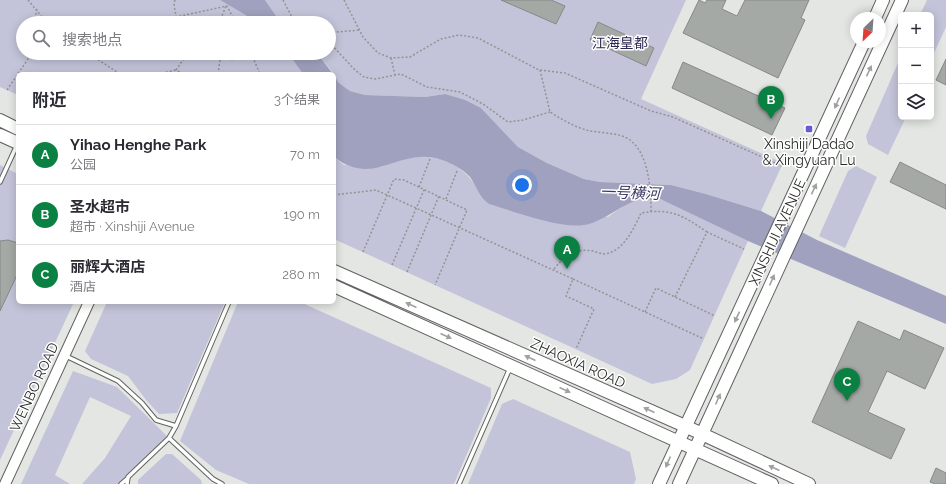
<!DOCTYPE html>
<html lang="zh">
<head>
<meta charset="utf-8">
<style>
  :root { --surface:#fff; --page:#f7f7f7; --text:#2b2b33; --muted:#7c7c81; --line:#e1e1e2; --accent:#0b8043 }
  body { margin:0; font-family:Raleway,"Noto Sans SC",sans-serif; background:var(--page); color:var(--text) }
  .controls { position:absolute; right:12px; top:12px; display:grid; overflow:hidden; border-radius:6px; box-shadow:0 2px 10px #0003 }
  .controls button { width:36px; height:36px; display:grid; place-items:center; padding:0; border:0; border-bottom:1px solid var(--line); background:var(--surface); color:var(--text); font:20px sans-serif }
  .compass { position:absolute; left:850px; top:12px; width:36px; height:36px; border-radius:50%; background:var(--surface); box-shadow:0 2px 10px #0003; rotate:205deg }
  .you { position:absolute; left:522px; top:185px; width:14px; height:14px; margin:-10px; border:3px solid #fff; border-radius:50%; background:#1a73e8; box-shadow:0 0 0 6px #1a73e833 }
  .badge { display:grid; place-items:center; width:26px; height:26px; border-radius:50%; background:var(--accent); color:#fff; font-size:13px; font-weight:700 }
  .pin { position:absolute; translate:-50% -33px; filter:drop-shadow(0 1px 2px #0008) }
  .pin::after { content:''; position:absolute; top:21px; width:14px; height:12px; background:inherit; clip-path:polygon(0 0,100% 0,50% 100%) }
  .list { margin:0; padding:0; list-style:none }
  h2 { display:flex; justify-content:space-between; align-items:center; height:52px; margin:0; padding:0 16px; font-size:17px }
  h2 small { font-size:13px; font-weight:400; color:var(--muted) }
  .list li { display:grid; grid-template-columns:26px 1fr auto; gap:12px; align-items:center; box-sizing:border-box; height:60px; padding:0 16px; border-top:1px solid var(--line) }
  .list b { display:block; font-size:15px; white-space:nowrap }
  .list p { margin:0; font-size:13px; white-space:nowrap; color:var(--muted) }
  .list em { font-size:13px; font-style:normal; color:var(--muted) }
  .icon { flex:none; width:22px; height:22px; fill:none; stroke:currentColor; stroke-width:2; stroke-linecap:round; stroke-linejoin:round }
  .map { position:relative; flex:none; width:946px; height:484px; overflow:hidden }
  .search { position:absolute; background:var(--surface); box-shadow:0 2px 10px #0003; left:16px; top:16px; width:320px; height:44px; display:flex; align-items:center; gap:10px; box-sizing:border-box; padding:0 14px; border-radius:22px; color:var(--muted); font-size:15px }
  .panel { position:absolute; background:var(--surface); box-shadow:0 2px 10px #0003; left:16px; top:72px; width:320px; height:232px; border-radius:6px }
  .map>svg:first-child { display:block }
</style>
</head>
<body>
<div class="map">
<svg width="946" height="484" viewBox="0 0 946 484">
  <rect width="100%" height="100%" fill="#e3e6e2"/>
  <path fill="#c3c4d9" d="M0 0H220L259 23H23V53H288L303 74H18V95L0 87Z
    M265 0H686L641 99 783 163 761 211 706 194 671 185 600 182 584 179 547 163 518 147 481 108 445 94 425 97 365 95 350 91 339 83 334 74 317 53H329V23H281Z
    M927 0H946V27L934 53 931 51V15H920Z
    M901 61V117H906L888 155 868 144 866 136 898 63Z
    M411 156C437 156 460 162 475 185L608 217C624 205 636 197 656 197L748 241 690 370 676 379 652 384 334 239V157L344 165 381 167Z
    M0 165 18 174V302H74L0 460Z
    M856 166 877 177 845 248 819 236 848 171Z
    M107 302H225L177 413 159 414 147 401 128 376 91 359 85 351Z
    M238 302H300L491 388V398L454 484H249L216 470 180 441Z
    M73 371 117 387 169 438 121 484H82L105 458 131 416 90 397 55 475 70 484H21Z
    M513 399 630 452 636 479 634 484H468L502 404Z
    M166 454H172L201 480 202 484H138V480Z"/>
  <path fill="#a0a1be" d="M220 0H265L281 23H259Z
    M288 53H317L333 74H303Z
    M334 75 339 83 350 91 365 95 425 97 445 94 465 100 481 108 518 147 547 163 584 179 600 182 671 185 706 194 761 211 817 240 946 296V324L748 241 656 197C628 197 614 216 589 224 564 231 514 211 489 204 479 197 477 187 470 177 464 170 451 163 442 160 399 145 376 189 334 157Z"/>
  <path fill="#a5a9a5" stroke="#868986" d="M501 0H551L565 6 556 24Z
    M699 0 705 3 707 0H726L722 9 737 16 745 0H809L801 18 805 20 778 78 683 33Z
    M598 22 654 48 646 66 590 40Z
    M946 59V85L936 80Z
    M683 62 785 108 772 135 672 88Z
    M900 162 946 185V209L890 182Z
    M8 240 18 243V273L0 311V241Z
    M858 321 900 340 904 330 944 348 925 389 887 371 868 412 905 429 891 459 812 422Z
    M936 468 946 473V484H935L930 482Z"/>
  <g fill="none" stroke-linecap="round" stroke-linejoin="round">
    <g stroke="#60635f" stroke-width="5.5">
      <path id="lane" d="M0 182 17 145
        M66 356 118 381 142 403 156 420 176 426
        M121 484 128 478
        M127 484 128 477 169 438
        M222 484 213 479 169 438 176 426 229 302
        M459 484 510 368"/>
    </g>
    <g stroke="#60635f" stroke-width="12">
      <path id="secondary" d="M5 484 89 302"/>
    </g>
    <g stroke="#60635f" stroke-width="14">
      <path id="primary" d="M875 18 883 0
        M0 120 18 129
        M0 135 18 143
        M334 271 685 426 809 484
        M334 286 772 484
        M659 484 864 42
        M679 484 902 0"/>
    </g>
    <path stroke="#919491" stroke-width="1.5" stroke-dasharray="2 2" stroke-linecap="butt" d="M28 0 47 23
      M175 0 174 4 177 23
      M283 0 295 23
      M344 0 363 37 378 53 391 58 410 57 441 39 459 35 478 38 539 70 565 73 651 111 673 117 782 166
      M37 9 35 19 38 22 46 21 55 23
      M148 23 227 6 236 23
      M219 23 226 6
      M329 34 337 32 360 30
      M329 42 355 70 364 77 375 79 401 74 427 87 460 92 483 104 508 122 523 120 550 112
      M88 53 120 74
      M204 53C219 60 240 63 255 53
      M251 53 260 74
      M391 58 395 75
      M540 70 550 112C561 119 573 126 586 130 597 133 610 132 622 136 649 145 651 189 651 212
      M158 74 176 70
      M183 74 176 70 188 53
      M218 74 220 60
      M7 90 32 53
      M419 187 430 159
      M334 195 376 190 573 279 566 296 594 309 576 349
      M446 199 457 171
      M363 252 394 179 404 180 467 210 435 285
      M392 265 424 190
      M554 269C564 256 575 248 593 251 597 252 601 254 605 254 624 251 634 228 641 213 671 208 682 215 707 232
      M407 272 439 196
      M573 279 704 339
      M675 297 707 232 744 249
      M645 312 656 288 715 316"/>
    <use href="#lane" stroke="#fff" stroke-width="3.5"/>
    <use href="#secondary" stroke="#fff" stroke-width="10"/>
    <use href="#primary" stroke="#fff" stroke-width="12"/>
  </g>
  <defs><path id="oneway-solid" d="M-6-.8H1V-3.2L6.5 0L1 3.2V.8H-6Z"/></defs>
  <g fill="#9fa09f">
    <use href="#oneway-solid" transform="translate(869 71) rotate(-65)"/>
    <use href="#oneway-solid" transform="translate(837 103) rotate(114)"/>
    <use href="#oneway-solid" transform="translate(814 189) rotate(-65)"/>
    <use href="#oneway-solid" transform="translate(772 280) rotate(-66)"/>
    <use href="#oneway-solid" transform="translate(411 305) rotate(-156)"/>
    <use href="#oneway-solid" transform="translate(737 317) rotate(115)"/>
    <use href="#oneway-solid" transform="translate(446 336) rotate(24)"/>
    <use href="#oneway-solid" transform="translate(530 358) rotate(-156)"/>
    <use href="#oneway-solid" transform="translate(565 390) rotate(24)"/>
    <use href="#oneway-solid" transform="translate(718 399) rotate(-66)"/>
    <use href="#oneway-solid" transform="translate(649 410) rotate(-156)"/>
    <use href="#oneway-solid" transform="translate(668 462) rotate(114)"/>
    <use href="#oneway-solid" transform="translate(774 468) rotate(-155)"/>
  </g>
  <rect fill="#675bd4" stroke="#fff" stroke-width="1.5" x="805" y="125" width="8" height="8" rx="2"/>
  <g text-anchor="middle" stroke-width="3" stroke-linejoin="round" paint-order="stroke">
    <g font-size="14" fill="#292850" stroke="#fff">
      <text x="620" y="48">江海皇都</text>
    </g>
    <g font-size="14" fill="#292b29" stroke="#fff">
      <text x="809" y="149">Xinshiji Dadao<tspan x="809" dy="16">&amp; Xingyuan Lu</tspan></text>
    </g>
    <g font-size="14" fill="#292b29" stroke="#fff">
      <text transform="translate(777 232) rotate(-65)" y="5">XINSHIJI AVENUE</text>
      <text transform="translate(578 363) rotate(24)" y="5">ZHAOXIA ROAD</text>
      <text transform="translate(34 387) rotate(-65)" y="5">WENBO ROAD</text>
    </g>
    <g font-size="15" font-style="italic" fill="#3a3963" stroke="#fff">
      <text transform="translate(630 193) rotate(2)" y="5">一号横河</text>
    </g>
  </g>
</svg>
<div class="controls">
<button>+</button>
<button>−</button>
<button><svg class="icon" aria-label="layers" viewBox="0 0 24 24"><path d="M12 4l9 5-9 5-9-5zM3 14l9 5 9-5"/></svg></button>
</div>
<svg class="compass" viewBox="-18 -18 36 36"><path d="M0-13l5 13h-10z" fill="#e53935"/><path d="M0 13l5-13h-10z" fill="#7c7c81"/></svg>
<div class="you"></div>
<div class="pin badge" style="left:567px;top:269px">A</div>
<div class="pin badge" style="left:771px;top:119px">B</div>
<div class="pin badge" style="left:847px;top:401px">C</div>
<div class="search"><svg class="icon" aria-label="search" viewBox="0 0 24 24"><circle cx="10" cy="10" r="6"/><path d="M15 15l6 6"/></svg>搜索地点</div>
<section class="panel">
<h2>附近<small>3个结果</small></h2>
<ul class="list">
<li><span class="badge">A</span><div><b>Yihao Henghe Park</b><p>公园</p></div><em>70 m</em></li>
<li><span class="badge">B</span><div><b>圣水超市</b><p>超市 · Xinshiji Avenue</p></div><em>190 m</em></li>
<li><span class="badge">C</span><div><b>丽辉大酒店</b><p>酒店</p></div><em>280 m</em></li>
</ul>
</section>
</div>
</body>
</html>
